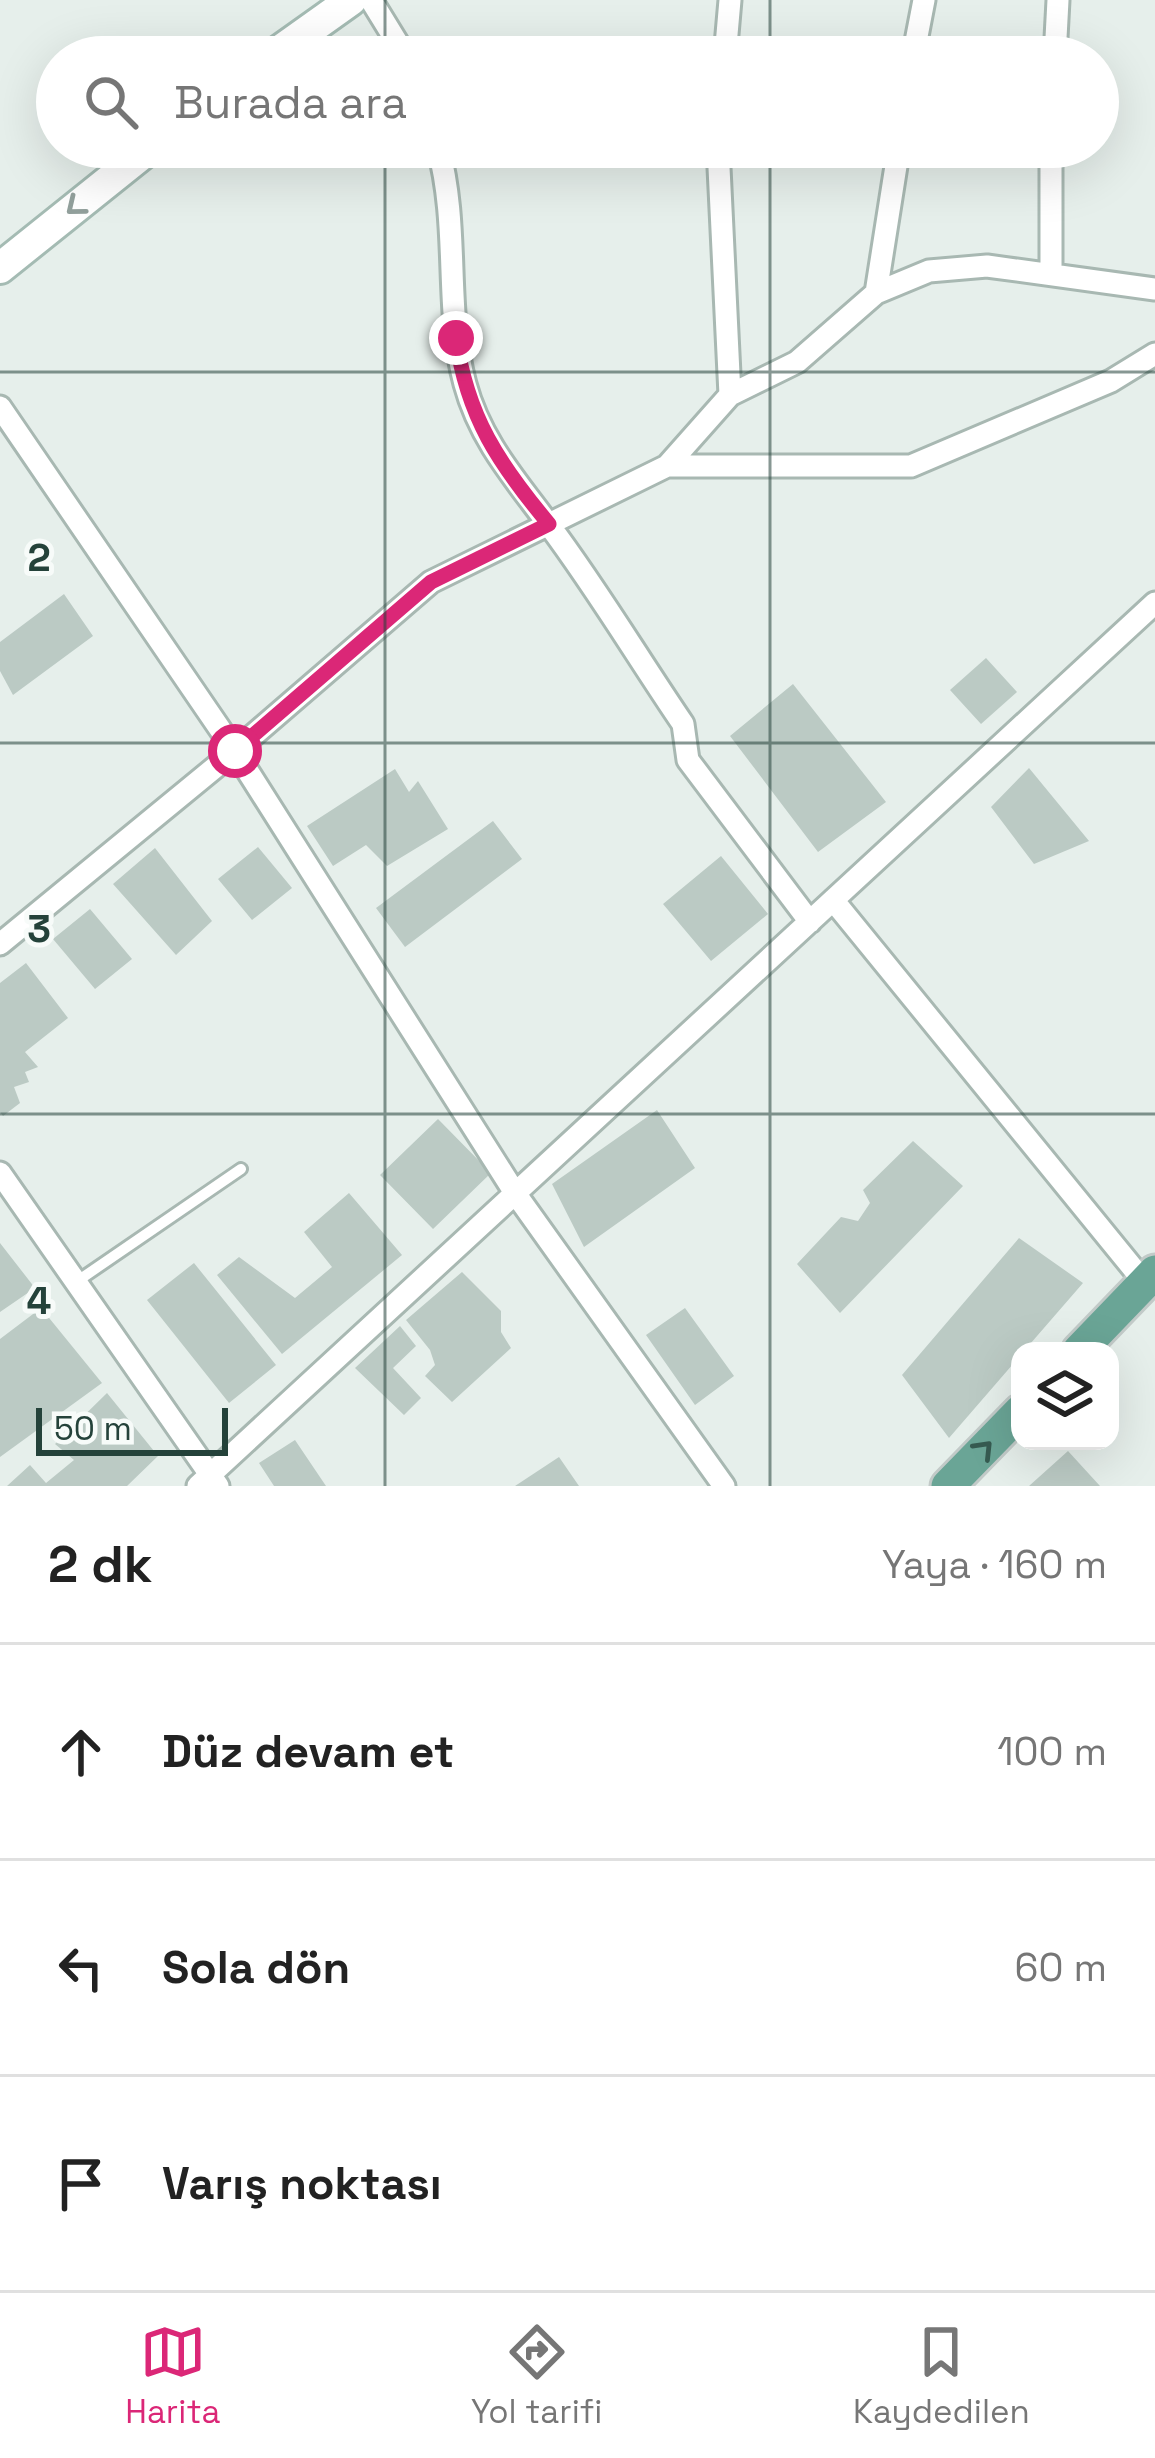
<!DOCTYPE html>
<html lang="tr">
<head>
<meta charset="utf-8">
<style>
  :root { --surface:#fff; --page:#f2f2f2; --text:#222; --muted:#767676; --line:#e0e0e0; --accent:#db2777 }
  body { margin:0; font-family:"Space Grotesk",sans-serif; background:var(--page); color:var(--text) }
  .controls { position:absolute; right:36px; bottom:36px; display:grid; overflow:hidden; border-radius:24px; box-shadow:0 12px 48px #0002 }
  .controls button { width:108px; height:108px; display:grid; place-items:center; padding:0; border:0; border-bottom:3px solid var(--line); background:var(--surface); color:var(--text); font:60px sans-serif }
  .scale { position:absolute; left:36px; bottom:30px; width:192px; box-sizing:border-box; padding-left:12px; border:6px solid #24423a; border-top:0; font-size:33px; line-height:42px; white-space:nowrap; color:#24423a; -webkit-text-stroke:9px #f7fbf9; paint-order:stroke }
  .stop { position:absolute; width:36px; height:36px; margin:-27px; border:9px solid #db2777; border-radius:50%; background:#fff }
  .stop.end { background:#db2777; border-color:#fff; box-shadow:0 3px 12px #0008 }
  .list { margin:0; padding:0; list-style:none }
  h2 { display:flex; justify-content:space-between; align-items:center; height:156px; margin:0; padding:0 48px; font-size:51px }
  h2 small { font-size:39px; font-weight:400; color:var(--muted) }
  .list li { display:grid; grid-template-columns:78px 1fr auto; gap:36px; align-items:center; box-sizing:border-box; height:216px; padding:0 48px; border-top:3px solid var(--line) }
  .list b { display:block; font-size:45px; white-space:nowrap }
  .list em { font-size:39px; font-style:normal; color:var(--muted) }
  .icon { flex:none; width:66px; height:66px; fill:none; stroke:currentColor; stroke-width:2; stroke-linecap:round; stroke-linejoin:round }
  .map { position:relative; flex:none; width:1155px; height:1486px; overflow:hidden }
  .search { position:absolute; background:var(--surface); box-shadow:0 12px 48px #0002; left:36px; right:36px; top:36px; height:132px; display:flex; align-items:center; gap:30px; box-sizing:border-box; padding:0 42px; border-radius:66px; color:var(--muted); font-size:45px }
  .sheet { height:804px; background:var(--surface) }
  nav { display:flex; justify-content:space-around; align-items:center; box-sizing:border-box; height:168px; border-top:3px solid var(--line); background:var(--surface); font-size:33px; color:var(--muted) }
  nav a { display:grid; justify-items:center; gap:6px }
  nav .on { color:var(--accent) }
  .map>svg:first-child { display:block }
</style>
</head>
<body>
<div class="map">
<svg width="1155" height="1486" viewBox="0 0 1155 1486">
  <rect width="100%" height="100%" fill="#e6efeb"/>
  <path fill="#bbcac4" d="M64 594 93 636 13 695 0 671V642Z
    M986 658 1017 692 981 724 950 690Z
    M793 684 886 802 818 852 730 736Z
    M1029 768 1089 841 1034 864 991 807Z
    M395 769 409 792 418 781 448 829 387 866 366 845 333 866 307 826Z
    M493 821 522 859 405 947 376 908Z
    M258 847 292 888 252 920 218 879Z
    M155 848 212 921 176 955 113 884Z
    M721 856 768 914 711 961 663 904Z
    M90 909 132 959 95 989 53 939Z
    M26 963 68 1018 25 1052 38 1067 25 1072 29 1082 14 1087 20 1103 3 1116 0 1112V983Z
    M657 1110 695 1168 584 1247 552 1184Z
    M438 1119 491 1173 433 1229 380 1175Z
    M913 1141 963 1186 840 1313 797 1264 841 1217 858 1221 870 1203 863 1190Z
    M349 1193 402 1255 282 1354 217 1275 239 1257 295 1298 332 1267 304 1232Z
    M1019 1238 1083 1283 1024 1351H1020V1356L949 1438 902 1375Z
    M0 1243 35 1288 0 1312Z
    M194 1263 276 1365 229 1403 147 1300Z
    M462 1272 501 1311V1332L511 1348 452 1402 425 1376 435 1365 430 1350 406 1320Z
    M41 1308 102 1383 0 1457V1339Z
    M685 1308 734 1376 695 1405 646 1335Z
    M400 1326 416 1346 393 1368 421 1398 404 1415 355 1368Z
    M107 1393 158 1456 127 1486H7L30 1465 46 1483 74 1460 55 1444Z
    M295 1440 326 1486H274L259 1463Z
    M1068 1451 1100 1486H1029Z
    M559 1457 579 1486H515Z"/>
  <g fill="none" stroke-linecap="round" stroke-linejoin="round">
    <g stroke="#a8b8b2" stroke-width="16">
      <path id="lane" d="M76 1282 241 1169"/>
    </g>
    <g stroke="#a8b8b2" stroke-width="27">
      <path id="street" d="M371 0 406 57
        M725 57 730 0
        M913 57 924 0
        M1055 57 1058 0
        M438 147C460 228 444 307 465 384 480 440 515 479 549 525 597 589 638 658 683 724L688 760 810 922
        M718 147 730 395
        M1051 147V274
        M876 293 899 147
        M0 407 235 751 515 1193 724 1486
        M667 466 730 395 797 362 876 293 929 271 987 266 1155 289
        M833 900 1145 1283
        M0 944 235 751 431 582 667 466H911L1111 381 1155 354
        M0 1173 218 1486
        M198 1486 1155 603"/>
    </g>
    <g stroke="#a4bbb3" stroke-width="36">
      <path id="secondary" d="M271 57 351 0
        M0 268 151 147"/>
    </g>
    <g stroke="#c2cac8" stroke-width="39">
      <path id="primary" d="M1079 1351 1155 1272
        M948 1486 1020 1412"/>
    </g>
    <use href="#lane" stroke="#fff" stroke-width="10"/>
    <use href="#street" stroke="#fff" stroke-width="21"/>
    <use href="#secondary" stroke="#fff" stroke-width="30"/>
    <use href="#primary" stroke="#6aa596" stroke-width="33"/>
  </g>
  <defs><path id="oneway-chevron" d="M-2-3.5L2.5 0L-2 3.5" fill="none" stroke-width="1.6" stroke-linecap="round" stroke-linejoin="round" transform="scale(3)"/></defs>
  <use stroke="#92a09c" href="#oneway-chevron" transform="translate(75 207) rotate(141)"/>
  <use stroke="#365b51" href="#oneway-chevron" transform="translate(984 1449) rotate(-46)"/>
  <g fill="none" stroke-linecap="round" stroke-linejoin="round">
    <path stroke="#db2777" stroke-width="15" d="M235 751 431 582 549 524C499 464 467 417 456 338"/>
  </g>
  <path fill="none" stroke="#24423a" stroke-width="3" stroke-opacity="0.55" d="M385 0V57M770 0V57M385 147V1486M770 147V1486M0 372H1155M0 743H1155M0 1114H1155"/>
  <g font-size="39" text-anchor="middle" font-weight="bold" fill="#24423a" stroke="#f7fbf9" stroke-width="10" stroke-linejoin="round" paint-order="stroke">
    <text x="39" y="571">2</text>
    <text x="39" y="942">3</text>
    <text x="39" y="1314">4</text>
  </g>
</svg>
<div class="controls">
<button><svg class="icon" aria-label="layers" viewBox="0 0 24 24"><path d="M12 4l9 5-9 5-9-5zM3 14l9 5 9-5"/></svg></button>
</div>
<div class="scale">50 m</div>
<div class="stop" style="left:235px;top:751px"></div>
<div class="stop end" style="left:456px;top:338px"></div>
<div class="search"><svg class="icon" aria-label="search" viewBox="0 0 24 24"><circle cx="10" cy="10" r="6"/><path d="M15 15l6 6"/></svg>Burada ara</div>
</div>
<section class="sheet">
<h2>2 dk<small>Yaya · 160 m</small></h2>
<ul class="list">
<li><svg class="icon" aria-label="ahead" viewBox="0 0 24 24"><path d="M12 20V5M6 11l6-6 6 6"/></svg><div><b>Düz devam et</b></div><em>100 m</em></li>
<li><svg class="icon" aria-label="left" viewBox="0 0 24 24"><path d="M17 20v-9H6M10 6l-5 5 5 5"/></svg><div><b>Sola dön</b></div><em>60 m</em></li>
<li><svg class="icon" aria-label="arrive" viewBox="0 0 24 24"><path d="M6 21V4h12l-3 4 3 4H6"/></svg><div><b>Varış noktası</b></div></li>
</ul>
</section>
<nav>
<a class="on"><svg class="icon" aria-label="map" viewBox="0 0 24 24"><path d="M3 6l6-2 6 2 6-2v14l-6 2-6-2-6 2zM9 4v14M15 6v14"/></svg>Harita</a>
<a><svg class="icon" aria-label="directions" viewBox="0 0 24 24"><path d="M12 3l9 9-9 9-9-9zM9 14v-3h6M13 9l2 2-2 2"/></svg>Yol tarifi</a>
<a><svg class="icon" aria-label="saved" viewBox="0 0 24 24"><path d="M7 4h10v16l-5-4-5 4z"/></svg>Kaydedilen</a>
</nav>
</body>
</html>
